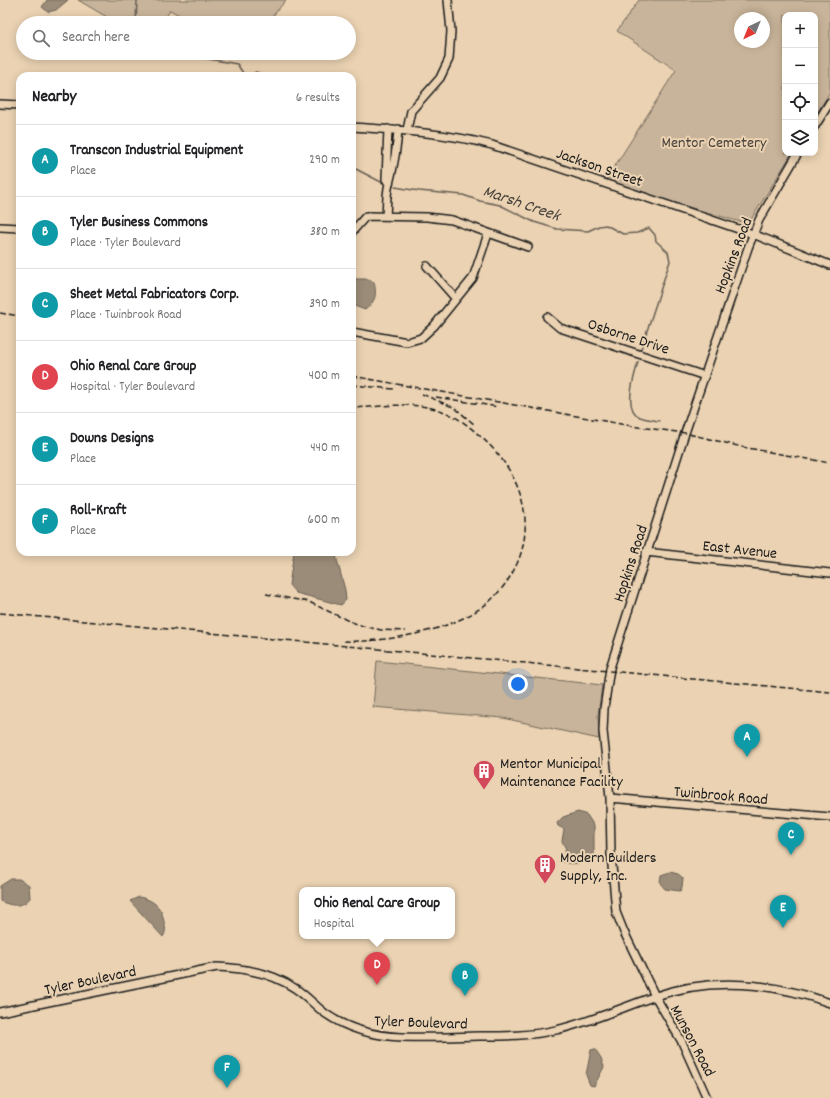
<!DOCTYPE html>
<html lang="en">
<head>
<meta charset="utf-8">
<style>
  :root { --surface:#fff; --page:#f2f2f2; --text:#202124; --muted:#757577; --line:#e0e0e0; --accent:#d1495b }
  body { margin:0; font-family:Dekko,sans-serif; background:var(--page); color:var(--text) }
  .controls { position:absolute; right:12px; top:12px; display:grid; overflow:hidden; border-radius:8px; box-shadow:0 2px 10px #0003 }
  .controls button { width:36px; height:36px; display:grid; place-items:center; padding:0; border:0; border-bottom:1px solid var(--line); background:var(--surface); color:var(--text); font:20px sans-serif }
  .compass { position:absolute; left:734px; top:12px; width:36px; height:36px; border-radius:50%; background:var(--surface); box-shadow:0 2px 10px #0003; rotate:223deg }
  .you { position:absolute; left:518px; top:684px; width:14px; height:14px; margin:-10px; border:3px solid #fff; border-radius:50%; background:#1a73e8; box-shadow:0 0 0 6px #1a73e833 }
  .badge { display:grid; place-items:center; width:26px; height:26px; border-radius:50%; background:var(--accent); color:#fff; font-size:13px; font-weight:700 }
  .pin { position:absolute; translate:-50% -33px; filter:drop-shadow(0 1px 2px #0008) }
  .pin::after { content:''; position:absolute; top:21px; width:14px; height:12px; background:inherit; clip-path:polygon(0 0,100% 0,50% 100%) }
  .popup { position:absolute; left:299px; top:887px; width:156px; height:52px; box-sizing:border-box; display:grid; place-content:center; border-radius:8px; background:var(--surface); filter:drop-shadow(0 1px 3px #0005); font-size:13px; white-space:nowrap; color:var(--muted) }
  .popup b { font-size:15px; color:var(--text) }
  .popup::after { content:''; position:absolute; left:50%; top:100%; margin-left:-8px; border:8px solid transparent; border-top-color:var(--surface) }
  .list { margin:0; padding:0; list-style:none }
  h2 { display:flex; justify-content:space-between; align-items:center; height:52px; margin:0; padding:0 16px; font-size:17px }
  h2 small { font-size:13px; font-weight:400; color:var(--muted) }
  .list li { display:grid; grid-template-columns:26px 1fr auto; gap:12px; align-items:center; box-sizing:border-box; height:72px; padding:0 16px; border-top:1px solid var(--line) }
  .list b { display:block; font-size:15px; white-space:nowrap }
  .list p { margin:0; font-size:13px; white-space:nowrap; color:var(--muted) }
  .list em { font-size:13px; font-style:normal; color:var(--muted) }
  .icon { flex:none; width:22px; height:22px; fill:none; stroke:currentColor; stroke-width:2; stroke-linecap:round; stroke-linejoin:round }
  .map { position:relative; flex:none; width:830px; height:1098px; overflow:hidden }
  .search { position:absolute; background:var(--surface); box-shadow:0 2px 10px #0003; left:16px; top:16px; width:340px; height:44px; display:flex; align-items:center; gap:10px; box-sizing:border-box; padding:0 14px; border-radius:22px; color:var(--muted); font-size:15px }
  .panel { position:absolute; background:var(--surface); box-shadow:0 2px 10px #0003; left:16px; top:72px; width:340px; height:484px; border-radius:12px }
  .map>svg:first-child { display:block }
</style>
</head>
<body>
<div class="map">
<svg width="830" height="1098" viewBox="0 0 830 1098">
  <rect width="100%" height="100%" fill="#ead2b2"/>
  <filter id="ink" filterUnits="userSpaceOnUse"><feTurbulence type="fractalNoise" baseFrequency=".025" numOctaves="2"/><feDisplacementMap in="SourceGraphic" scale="8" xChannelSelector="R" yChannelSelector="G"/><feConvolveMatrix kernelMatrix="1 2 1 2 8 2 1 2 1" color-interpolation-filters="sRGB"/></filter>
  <g filter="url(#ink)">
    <path fill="#c8b49a" stroke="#72685b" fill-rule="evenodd" d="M78 0H286L267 23H194L170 10 163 23H117Z
      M639 0H830V92L815 116V15H785V153H792L752 218 747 222 737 221 675 203 606 180 676 70 617 31ZM740 18H764V42H740Z
      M377 661 602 685 598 715 599 739 503 718 373 707Z"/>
    <path fill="#9b8c79" stroke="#685f54" d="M47 0H68L56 10 48 12 42 7Z
      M352 279H368L374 282C377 295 376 301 365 310L352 305Z
      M294 552H335L345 590 346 600 341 605 296 593 289 585Z
      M578 812 587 815 594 826V858C585 863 569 866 561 861L566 849 562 841 564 829 558 826 557 823 563 817Z
      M670 872 678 874 683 878 682 887 680 891 665 889 660 883 661 875Z
      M11 879H19L29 885 30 898C22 908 11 906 0 901V886Z
      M139 897C154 900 162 907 164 922 166 928 166 932 163 937L130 901Z
      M595 1049 601 1058 604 1067 594 1086 590 1085 586 1075 591 1050Z"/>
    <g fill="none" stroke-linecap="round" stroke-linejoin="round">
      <path stroke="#685f54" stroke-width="1.5" d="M136 23 137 0
        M174 53 237 64 245 76
        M248 76 256 72 267 76
        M352 167 383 183
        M395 187 419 191 463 195 480 201 500 205 534 222 557 229 588 231 599 226 606 225 623 234 637 233 649 228 655 235 656 241 668 252 670 261 641 349
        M638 362C635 375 622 409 640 417 645 419 653 420 659 421"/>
      <g stroke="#1c1c1c" stroke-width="10">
        <path id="minor" d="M0 104 20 105
          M815 126 830 102
          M352 127C399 130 446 133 492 145L753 234 830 265
          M388 129 386 179 389 184
          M407 130 411 111 440 78 449 59 451 31 448 0
          M386 216C387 206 386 194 389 184 394 165 397 149 398 129
          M0 227 20 228
          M352 232 366 216 427 217 452 220 528 247
          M427 266 456 299
          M547 317 560 328 705 376
          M352 332 407 342 421 338 434 326 473 278 488 234
          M646 552 830 573
          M610 798 830 817
          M0 1012 217 967C245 968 273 973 296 989 307 996 316 1007 326 1014 349 1030 374 1036 402 1037 427 1038 453 1037 479 1036 504 1036 531 1036 556 1030 590 1022 621 1008 653 997 711 976 774 983 830 1003
          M707 1098 682 1042 655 996 624 932 616 912 611 854 610 798 603 731 604 709 610 668 685 433 748 248 759 220 798 153"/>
      </g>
      <use href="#minor" stroke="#ead2b2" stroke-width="7"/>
      <path stroke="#1c1c1c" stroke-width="1.5" stroke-dasharray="6 3" stroke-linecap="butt" d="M0 313 20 316
        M352 376 638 427 685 433 742 447 830 463
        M352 385 394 389
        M422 394 455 408 475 425
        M436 397 499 407
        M266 594 309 602 349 621 363 626 381 630 405 631
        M0 613 830 692
        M344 641C387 643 460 630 492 599 544 548 531 480 480 436 468 425 455 415 439 410 412 401 380 407 352 408"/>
    </g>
  </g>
  <defs>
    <g id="building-pin" transform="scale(1.15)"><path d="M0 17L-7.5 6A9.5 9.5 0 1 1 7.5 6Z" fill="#d1495b" stroke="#ead2b2"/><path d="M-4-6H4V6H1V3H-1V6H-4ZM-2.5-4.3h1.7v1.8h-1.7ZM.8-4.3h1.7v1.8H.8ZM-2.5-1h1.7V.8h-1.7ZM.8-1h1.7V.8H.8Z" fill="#fff"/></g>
  </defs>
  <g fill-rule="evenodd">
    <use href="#building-pin" x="484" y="771"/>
    <use href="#building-pin" x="545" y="865"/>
  </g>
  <g text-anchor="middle" stroke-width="4" stroke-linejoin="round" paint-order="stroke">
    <g font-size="16" fill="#47423c" stroke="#ead2b2">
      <text x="714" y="147">Mentor Cemetery</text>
    </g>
    <g font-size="16" fill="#1c1c1c" stroke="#ead2b2">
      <text transform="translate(600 166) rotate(19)" y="6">Jackson Street</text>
      <text transform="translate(732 255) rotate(-69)" y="6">Hopkins Road</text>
      <text transform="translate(629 335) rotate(18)" y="6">Osborne Drive</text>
      <text transform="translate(740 548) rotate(6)" y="6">East Avenue</text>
      <text transform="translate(629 563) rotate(-72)" y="6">Hopkins Road</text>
      <text transform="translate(721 794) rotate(5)" y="6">Twinbrook Road</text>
      <text transform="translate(90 979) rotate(-12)" y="6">Tyler Boulevard</text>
      <text transform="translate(421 1021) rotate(2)" y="6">Tyler Boulevard</text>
      <text transform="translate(694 1040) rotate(62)" y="6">Munson Road</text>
    </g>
    <g font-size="16" fill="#1c1c1c" stroke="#ead2b2" text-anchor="start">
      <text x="500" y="768">Mentor Municipal<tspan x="500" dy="18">Maintenance Facility</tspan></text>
      <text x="560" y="862">Modern Builders<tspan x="560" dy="18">Supply, Inc.</tspan></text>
    </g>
    <g font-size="17" font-style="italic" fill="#48433d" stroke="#ead2b2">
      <text transform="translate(522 202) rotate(19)" y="6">Marsh Creek</text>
    </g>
  </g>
</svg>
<div class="controls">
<button>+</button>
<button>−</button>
<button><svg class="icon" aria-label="locate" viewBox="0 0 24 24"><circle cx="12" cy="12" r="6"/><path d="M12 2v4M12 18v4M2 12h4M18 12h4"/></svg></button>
<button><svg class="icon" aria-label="layers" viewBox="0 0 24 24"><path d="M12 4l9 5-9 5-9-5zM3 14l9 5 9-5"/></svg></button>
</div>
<svg class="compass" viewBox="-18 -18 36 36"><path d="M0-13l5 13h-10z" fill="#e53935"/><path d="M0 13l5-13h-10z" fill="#757577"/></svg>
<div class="you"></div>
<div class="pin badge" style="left:747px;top:757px;background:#0f9aa8">A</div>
<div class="pin badge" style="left:465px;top:996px;background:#0f9aa8">B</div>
<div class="pin badge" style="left:791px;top:855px;background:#0f9aa8">C</div>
<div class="pin badge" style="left:377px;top:985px;background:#e0444e">D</div>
<div class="popup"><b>Ohio Renal Care Group</b>Hospital</div>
<div class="pin badge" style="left:783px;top:928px;background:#0f9aa8">E</div>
<div class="pin badge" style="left:227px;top:1088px;background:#0f9aa8">F</div>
<div class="search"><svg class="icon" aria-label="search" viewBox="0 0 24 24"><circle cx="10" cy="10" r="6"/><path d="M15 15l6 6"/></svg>Search here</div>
<section class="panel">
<h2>Nearby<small>6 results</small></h2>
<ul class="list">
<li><span class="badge" style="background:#0f9aa8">A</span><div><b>Transcon Industrial Equipment</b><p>Place</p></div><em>290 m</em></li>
<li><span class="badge" style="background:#0f9aa8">B</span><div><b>Tyler Business Commons</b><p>Place · Tyler Boulevard</p></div><em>380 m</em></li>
<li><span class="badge" style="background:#0f9aa8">C</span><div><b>Sheet Metal Fabricators Corp.</b><p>Place · Twinbrook Road</p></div><em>390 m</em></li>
<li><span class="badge" style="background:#e0444e">D</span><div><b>Ohio Renal Care Group</b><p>Hospital · Tyler Boulevard</p></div><em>400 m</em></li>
<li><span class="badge" style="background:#0f9aa8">E</span><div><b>Downs Designs</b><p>Place</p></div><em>440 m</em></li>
<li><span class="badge" style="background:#0f9aa8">F</span><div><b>Roll-Kraft</b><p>Place</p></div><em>600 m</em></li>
</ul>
</section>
</div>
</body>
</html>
